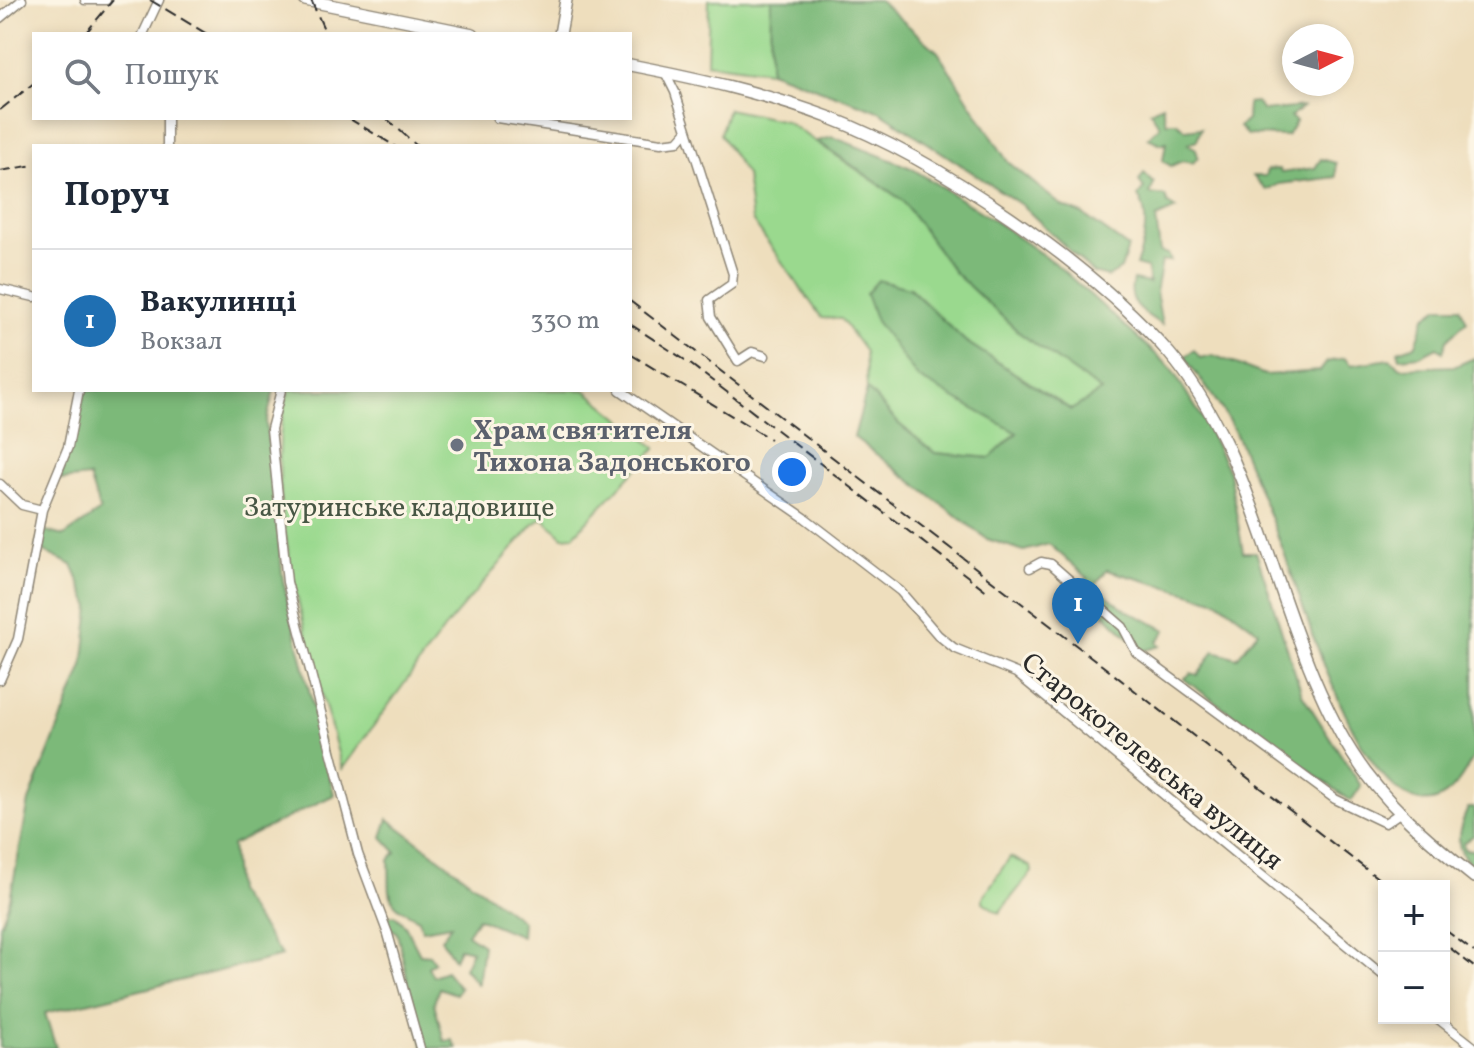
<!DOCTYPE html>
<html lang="uk">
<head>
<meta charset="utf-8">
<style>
  :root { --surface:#fff; --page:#f2f2f3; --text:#1f2937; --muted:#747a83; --line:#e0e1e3; --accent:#1f6fb2 }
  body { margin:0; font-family:Vollkorn,serif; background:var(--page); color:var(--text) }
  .controls { position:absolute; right:24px; bottom:24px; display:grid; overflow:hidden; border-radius:0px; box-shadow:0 4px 12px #0003 }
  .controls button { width:72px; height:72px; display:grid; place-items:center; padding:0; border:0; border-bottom:2px solid var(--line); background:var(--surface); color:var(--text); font:40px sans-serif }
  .compass { position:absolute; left:1282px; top:24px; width:72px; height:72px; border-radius:50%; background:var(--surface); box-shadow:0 4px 12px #0003; rotate:84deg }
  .you { position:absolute; left:792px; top:472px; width:28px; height:28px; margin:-20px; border:6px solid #fff; border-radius:50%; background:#1a73e8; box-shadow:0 0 0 12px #1a73e833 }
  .badge { display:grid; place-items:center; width:52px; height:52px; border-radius:50%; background:var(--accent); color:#fff; font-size:26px; font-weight:700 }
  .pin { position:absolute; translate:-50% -66px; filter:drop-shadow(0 2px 4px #0008) }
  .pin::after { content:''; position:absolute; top:42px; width:28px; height:24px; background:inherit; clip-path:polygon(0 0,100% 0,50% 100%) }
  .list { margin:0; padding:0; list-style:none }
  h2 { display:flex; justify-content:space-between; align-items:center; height:104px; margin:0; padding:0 32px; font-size:34px }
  h2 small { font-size:26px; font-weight:400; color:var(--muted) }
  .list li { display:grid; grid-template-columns:52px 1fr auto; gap:24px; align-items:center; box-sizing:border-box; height:144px; padding:0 32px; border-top:2px solid var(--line) }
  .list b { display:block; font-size:30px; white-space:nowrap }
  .list p { margin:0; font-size:26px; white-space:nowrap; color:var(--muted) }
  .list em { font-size:26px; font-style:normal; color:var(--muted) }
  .icon { flex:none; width:44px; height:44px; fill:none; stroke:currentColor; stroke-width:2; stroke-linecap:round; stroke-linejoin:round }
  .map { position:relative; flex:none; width:1474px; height:1048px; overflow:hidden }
  .search { position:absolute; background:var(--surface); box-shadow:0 4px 12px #0003; left:32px; top:32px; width:600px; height:88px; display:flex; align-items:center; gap:20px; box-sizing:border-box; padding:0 28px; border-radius:0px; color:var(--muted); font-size:30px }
  .panel { position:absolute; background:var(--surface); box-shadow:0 4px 12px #0003; left:32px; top:144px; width:600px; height:248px; border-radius:0px }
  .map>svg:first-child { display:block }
</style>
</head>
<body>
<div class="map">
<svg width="1474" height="1048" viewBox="0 0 1474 1048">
  <rect width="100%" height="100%" fill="#fcf5e5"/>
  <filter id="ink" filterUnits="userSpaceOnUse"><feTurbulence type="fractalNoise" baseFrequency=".0125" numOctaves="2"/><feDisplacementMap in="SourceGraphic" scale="16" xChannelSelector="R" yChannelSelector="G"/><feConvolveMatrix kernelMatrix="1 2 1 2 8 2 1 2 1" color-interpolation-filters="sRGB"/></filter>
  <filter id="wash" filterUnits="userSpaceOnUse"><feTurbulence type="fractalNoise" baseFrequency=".006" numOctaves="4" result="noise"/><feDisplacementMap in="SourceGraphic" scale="32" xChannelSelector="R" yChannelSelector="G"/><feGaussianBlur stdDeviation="1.8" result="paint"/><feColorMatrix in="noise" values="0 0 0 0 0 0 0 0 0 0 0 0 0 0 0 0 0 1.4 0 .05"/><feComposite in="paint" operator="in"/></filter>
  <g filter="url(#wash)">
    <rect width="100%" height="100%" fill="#eedebd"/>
    <path fill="#9ad98e" stroke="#62825c" stroke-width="2" d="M709 0H771L770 71 707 63Z
      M728 109 785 121 902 200 954 272 1021 334 1102 391 1072 410 965 341 910 288 918 378 1017 432 991 458 935 453 899 424 867 389 865 352 841 319 822 318 752 220 746 175 720 134Z
      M289 390H585L656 448 573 536 563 537 543 518 533 525 447 625 342 769C316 665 256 493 289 390Z
      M1010 857 1031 867 1032 872 999 913 983 902V897Z"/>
    <path fill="#7bb979" stroke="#537252" stroke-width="2" d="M771 0H879L938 52 1008 162 1062 206 1082 214 1128 247 1121 269 1108 277 1093 273 1023 206 879 111 770 71Z
      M1256 102 1263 111 1303 107 1290 117 1296 121 1287 136 1247 135 1239 127 1247 120 1248 103Z
      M1162 105 1166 122H1176L1186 130 1201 128 1197 140 1188 144 1196 149 1198 157 1193 163 1182 161 1171 166 1163 161 1166 142 1161 144 1148 138 1160 126 1150 111Z
      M833 137 911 168 989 217 1057 265 1170 367 1203 419 1229 472 1243 552H1256L1302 694 1361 786 1351 801 1184 679 1191 673 1198 675 1214 651 1237 658 1258 631 1218 601 1107 570 1094 586 1128 611 1166 630 1157 642 1160 646 1143 651 1104 614 1086 610 1072 599 1088 578 1049 544 1024 551 987 539 854 437 867 389 899 424 935 453 990 458 1017 433 918 378 876 321 866 294 878 280 909 288 965 341 1071 410 1101 391 1021 334 954 272 902 200 817 141Z
      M1321 159 1336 163V177L1279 184 1266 190 1253 176H1265L1267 170 1279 169 1281 173 1315 168Z
      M1144 173 1154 183 1150 194 1165 196 1168 204 1176 209 1156 218 1160 252 1168 254 1171 261H1162L1156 292 1162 325C1144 313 1126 305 1133 280L1149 283 1147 268 1136 265C1144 246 1151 214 1138 196L1144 188 1139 181Z
      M1439 307H1460L1467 321 1447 340 1443 352 1437 347 1420 356 1400 358 1398 351 1416 345 1425 317Z
      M1194 350 1200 358 1213 355 1265 375 1320 371 1327 362 1344 358 1351 365 1390 359 1401 368 1456 366 1474 358V756C1463 776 1446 809 1417 800 1353 782 1304 605 1282 547 1268 511 1253 475 1238 439 1225 410 1203 383 1184 357Z
      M86 390H274L266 423 283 580 334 795 232 845 236 891 282 956 45 1013 56 1048H0V926L10 899 29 801 83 666 90 607 72 565 36 548 41 530 64 536 100 511 89 477 60 480Z
      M1468 808H1474V835L1463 843 1465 850H1474V868C1452 848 1457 833 1468 808Z
      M388 819 522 921 521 936 478 918 467 934 483 945 478 985 464 968 472 951 459 948 454 959 441 939 451 925 422 930 419 919C383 903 391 897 389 860L396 852 382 837Z
      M394 915 405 925 420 954 430 955 434 962 428 967 433 976 446 971 460 988 456 994 439 988 434 1003 444 1041 452 1040 457 1048H423L397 933 389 927 385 917Z"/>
  </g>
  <g filter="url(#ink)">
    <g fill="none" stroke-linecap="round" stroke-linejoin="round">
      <g stroke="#8c8474" stroke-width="11">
        <path id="street" d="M85 0H106
          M0 18 22 0
          M143 34 159 0
          M665 72 675 92 733 274 732 284 709 300 711 317 738 361 752 352 765 356
          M497 118 661 143 678 141 685 133
          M167 146V118
          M0 289 34 297
          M281 390 271 429 287 582 358 854 388 934 420 1048
          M620 390 805 518 900 591 938 635 954 648 1016 673 1384 976
          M0 484 22 505 42 510 18 639 0 680
          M42 510 68 447 79 390
          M1030 568 1041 562 1051 564 1123 627 1136 652 1335 799 1385 823 1401 812
          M1437 1018 1474 1047"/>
      </g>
      <g stroke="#8c8474" stroke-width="14">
        <path id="secondary" d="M305 0 473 34
          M560 34 566 0
          M630 65C697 78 764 93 828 117 938 159 1091 264 1169 353 1193 381 1212 414 1228 448 1272 544 1297 665 1352 753 1383 802 1429 841 1474 877"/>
      </g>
      <use href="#street" stroke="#fff" stroke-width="8"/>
      <use href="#secondary" stroke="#fff" stroke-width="11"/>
      <path stroke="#2b2b2b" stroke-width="2" stroke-dasharray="12 6" stroke-linecap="butt" d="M150 0 207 34
        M311 0 326 34
        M85 34 113 0
        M0 110 34 83
        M348 118 395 146
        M386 118 417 146
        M0 171 34 165
        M630 301 1388 886
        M630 324 685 360 988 592
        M630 354 770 439
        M1444 929 1474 952
        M1450 948 1474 967"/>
    </g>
  </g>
  <circle fill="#6b7280" stroke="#fcf5e5" stroke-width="3" cx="457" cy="445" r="8"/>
  <g text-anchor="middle" stroke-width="6" stroke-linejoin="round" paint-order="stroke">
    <g font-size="28" font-weight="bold" fill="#5b616d" stroke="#fcf5e5" text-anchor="start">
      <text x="473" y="439">Храм святителя<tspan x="473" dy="32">Тихона Задонського</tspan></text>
    </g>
    <g font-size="28" fill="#475644" stroke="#fcf5e5">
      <text x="399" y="516">Затуринське кладовище</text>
    </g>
    <g font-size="28" fill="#2b2b2b" stroke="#fcf5e5">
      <text transform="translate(1153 760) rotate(39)" y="10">Старокотелевська вулиця</text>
    </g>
  </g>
</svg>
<div class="controls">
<button>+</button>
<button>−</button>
</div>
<svg class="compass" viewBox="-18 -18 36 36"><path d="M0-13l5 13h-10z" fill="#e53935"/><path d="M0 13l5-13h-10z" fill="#747a83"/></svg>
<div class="you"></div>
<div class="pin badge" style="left:1078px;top:644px">1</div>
<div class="search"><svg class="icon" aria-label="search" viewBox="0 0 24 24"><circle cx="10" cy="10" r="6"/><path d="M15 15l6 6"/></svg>Пошук</div>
<section class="panel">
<h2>Поруч<small></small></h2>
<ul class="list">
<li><span class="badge">1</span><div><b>Вакулинці</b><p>Вокзал</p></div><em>330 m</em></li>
</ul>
</section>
</div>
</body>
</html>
